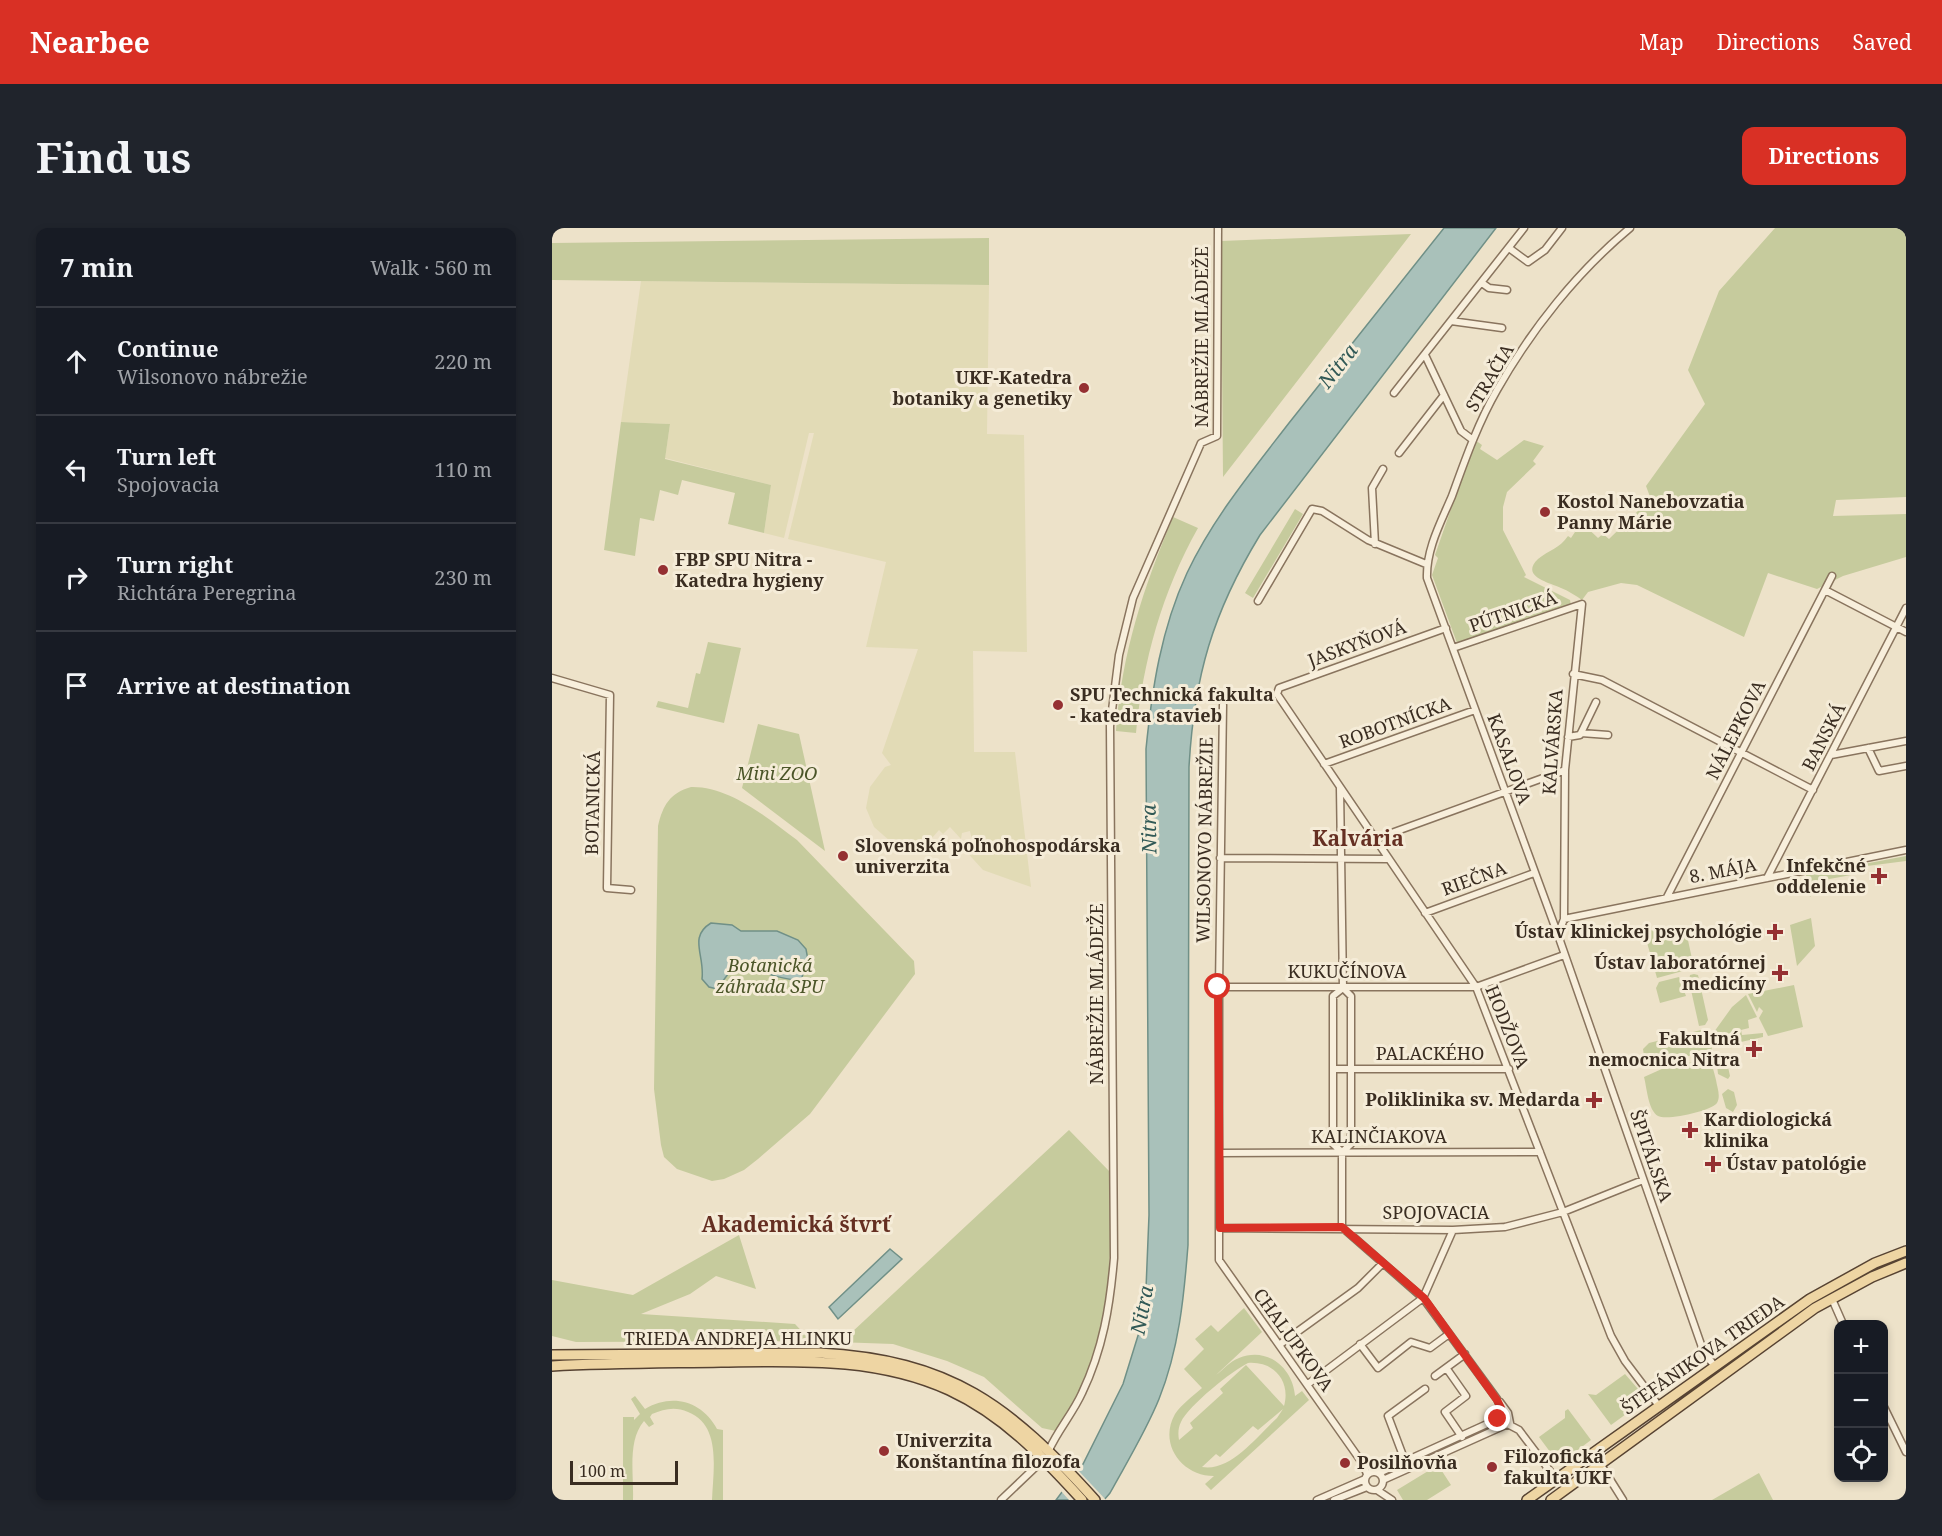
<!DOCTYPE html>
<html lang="en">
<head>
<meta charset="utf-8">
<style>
  :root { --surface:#171b24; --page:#20242c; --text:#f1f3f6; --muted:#9ea1a6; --line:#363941; --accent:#d93025 }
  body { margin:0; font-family:"Noto Serif",serif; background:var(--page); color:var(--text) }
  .controls { position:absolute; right:18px; bottom:18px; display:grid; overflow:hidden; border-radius:12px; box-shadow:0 3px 9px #0003 }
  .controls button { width:54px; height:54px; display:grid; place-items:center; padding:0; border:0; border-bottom:2px solid var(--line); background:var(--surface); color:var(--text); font:30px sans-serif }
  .scale { position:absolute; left:18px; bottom:15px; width:108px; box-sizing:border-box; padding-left:6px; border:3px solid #3a2d21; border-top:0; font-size:16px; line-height:21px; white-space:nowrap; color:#3a2d21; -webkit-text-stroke:4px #f5ecd8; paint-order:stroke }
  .stop { position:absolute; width:18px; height:18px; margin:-14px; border:4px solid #d93025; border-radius:50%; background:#fff }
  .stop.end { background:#d93025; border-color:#fff; box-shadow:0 2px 6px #0008 }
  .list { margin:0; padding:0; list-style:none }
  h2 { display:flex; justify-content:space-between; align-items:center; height:78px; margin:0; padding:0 24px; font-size:26px }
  h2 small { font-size:20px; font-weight:400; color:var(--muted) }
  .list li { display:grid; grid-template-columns:39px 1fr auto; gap:18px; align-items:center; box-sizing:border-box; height:108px; padding:0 24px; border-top:2px solid var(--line) }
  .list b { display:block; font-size:22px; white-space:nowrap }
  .list p { margin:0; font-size:20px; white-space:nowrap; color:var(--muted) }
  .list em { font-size:20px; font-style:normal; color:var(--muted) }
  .icon { flex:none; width:33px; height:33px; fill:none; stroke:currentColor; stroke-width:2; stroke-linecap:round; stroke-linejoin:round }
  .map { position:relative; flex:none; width:1354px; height:1272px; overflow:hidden; border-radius:12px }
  header { display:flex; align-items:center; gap:36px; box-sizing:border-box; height:84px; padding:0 30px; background:var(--accent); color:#fff }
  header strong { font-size:28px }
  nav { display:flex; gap:33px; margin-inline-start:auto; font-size:21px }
  .intro { display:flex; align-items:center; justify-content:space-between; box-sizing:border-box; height:144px; padding:0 36px }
  h1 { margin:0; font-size:42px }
  .button { padding:15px 27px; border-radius:12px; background:var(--accent); color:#fff; font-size:21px; font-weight:700 }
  main { display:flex; gap:36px; padding:0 36px }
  aside { flex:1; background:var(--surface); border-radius:12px; box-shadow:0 3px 9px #0003 }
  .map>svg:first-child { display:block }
</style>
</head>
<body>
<header>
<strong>Nearbee</strong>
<nav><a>Map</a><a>Directions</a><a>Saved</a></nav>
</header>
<div class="intro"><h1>Find us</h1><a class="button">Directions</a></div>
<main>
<aside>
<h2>7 min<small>Walk · 560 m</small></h2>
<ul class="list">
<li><svg class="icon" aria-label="ahead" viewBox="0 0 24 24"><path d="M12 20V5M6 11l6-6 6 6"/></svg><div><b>Continue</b><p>Wilsonovo nábrežie</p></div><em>220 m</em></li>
<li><svg class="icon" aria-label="left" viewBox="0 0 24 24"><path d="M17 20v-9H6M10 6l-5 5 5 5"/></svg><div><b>Turn left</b><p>Spojovacia</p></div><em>110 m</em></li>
<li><svg class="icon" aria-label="right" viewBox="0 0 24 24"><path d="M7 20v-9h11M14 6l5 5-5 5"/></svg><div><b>Turn right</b><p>Richtára Peregrina</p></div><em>230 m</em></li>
<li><svg class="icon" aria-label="arrive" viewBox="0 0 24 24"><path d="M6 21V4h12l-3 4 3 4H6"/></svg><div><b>Arrive at destination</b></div></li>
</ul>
</aside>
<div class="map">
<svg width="1354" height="1272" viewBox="0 0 1354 1272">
  <rect width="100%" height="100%" fill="#ede2c9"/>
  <path fill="#e2dbb6" d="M89 53 437 57 435 206 472 207 475 424 421 423 422 524H463L479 659 431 642 411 620 414 617 412 614 420 612 418 603 410 605 409 611 398 599 391 606 387 602 380 610 360 617 338 613 322 599 314 580 318 559 333 539 339 537 330 525 366 421 314 419 334 334 236 311 262 205H257L232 310 212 305 219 257 113 230 118 196 69 194Z"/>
  <path fill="#c6cb9d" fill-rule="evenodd" d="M1223 0H1354V269L1284 272 1281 288 1354 286V329L1291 348 1265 361 1216 345 1192 409 1085 357 1069 355 1036 364 1030 372C1024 368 1017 363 1009 360 1000 355 967 349 986 331 997 322 1008 320 1016 308L1019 310 1023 304 1020 302 1026 296 1027 299H1030L1029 294 1046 310 1051 306 1057 311 1090 279 1100 274 1094 258 1153 176 1136 142 1167 63Z
    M859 6 671 249 669 13Z
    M437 10V57L0 52V15Z
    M69 194 118 196 113 231 219 257 212 305 176 296 183 265 130 252 126 267 108 262 102 293 88 290 83 328 52 322Z
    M923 212 930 217 928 221 945 232 972 212 992 218 981 233 984 236 955 264 951 279V302L974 347 972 349 1018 372 1019 377 905 415 880 347 886 330 883 327Z
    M743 281 751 286 701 370 693 365Z
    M621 289 646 300C610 364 591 433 584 505L564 503C570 424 591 361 621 289Z
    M156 414 189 420 172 495 104 479 106 473 136 480 144 445 148 446Z
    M206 496 247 506 273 623 190 560Z
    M139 559C177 558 216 590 245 612L362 733 363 746 258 886 206 931 192 942 172 951 160 953 125 941 112 929 109 917 102 861 106 598C111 577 118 565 139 559Z
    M1354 628V633L1315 638 1316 642 1310 645 1272 652 1258 669 1254 647Z
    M1259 690 1263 718 1245 738 1238 697Z
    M1123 697 1134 703 1142 740 1105 750 1092 704Z
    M1142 746 1146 747 1156 792 1153 797 1147 798 1137 753 1138 747Z
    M1127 749 1134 768 1108 775 1104 760 1107 754Z
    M1242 757 1251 799 1216 808 1207 790 1211 783 1207 779 1205 784 1196 766Z
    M1194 767 1205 789 1196 792 1197 800 1189 802 1190 807 1211 805V809L1167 819 1162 804 1180 779Z
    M1153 801 1158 805 1160 822 1097 838 1093 835 1091 821 1097 815Z
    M1168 826 1174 830 1178 848 1176 851 1166 846 1164 828Z
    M1155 831C1161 837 1162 844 1164 852 1165 859 1169 868 1165 875 1159 883 1115 893 1106 888 1096 882 1095 860 1092 849L1112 840Z
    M1176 861 1182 864 1185 877 1181 884 1174 880 1170 866Z
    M517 902 557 943C558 1009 563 1075 539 1138 530 1161 516 1182 504 1203L490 1200 432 1149 395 1133 341 1116 285 1114 299 1105Z
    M187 1007 204 1061 164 1048 138 1066 89 1086 243 1096 259 1113 24 1114 0 1108V1052L81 1067Z
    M692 1080 710 1104 664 1147C671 1142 678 1133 687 1130 715 1118 741 1140 743 1168L750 1163 757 1172 659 1262 653 1256 662 1248C630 1248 606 1216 623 1186 630 1176 641 1168 650 1160L632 1141 652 1121 643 1111 659 1097 666 1104ZM696 1135C722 1133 739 1153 732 1178L694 1137 668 1161 671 1165 638 1195 641 1200 627 1212C626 1206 626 1200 629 1194 636 1178 681 1142 696 1135ZM731 1181 725 1190C705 1208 679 1244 650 1239L664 1226 668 1229 701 1198 706 1202Z
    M1073 1146 1093 1169 1092 1173 1059 1197 1036 1166 1044 1167Z
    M83 1168 93 1181C120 1165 150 1173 165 1201L171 1202V1272H160C161 1243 170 1197 136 1184 123 1178 112 1181 100 1186L98 1189 102 1196 97 1199 92 1193C75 1213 82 1247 81 1272H71V1189H82V1192L88 1186 79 1171Z
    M1016 1181 1039 1212 1007 1236 987 1209 1013 1190V1183Z
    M886 1237 899 1257 875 1272H851L845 1262Z
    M1207 1245 1221 1272H1160Z"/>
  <path fill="#a9c1ba" stroke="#709087" stroke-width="1.5" d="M892 0H944L708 307C661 384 642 448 637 539L636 1017C632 1069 627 1121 607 1171 594 1203 575 1234 558 1265L552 1272H504L531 1236 571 1156 593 1085 597 987 594 521C600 461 609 401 635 345 661 290 700 243 737 195 788 130 840 65 892 0Z
    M159 695 180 697 189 703H225L246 712 254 721 256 732 249 752C235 752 213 747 202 738L197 743 179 742 165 761 157 759 150 751C153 727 136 709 159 695Z
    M338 1021 350 1031 286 1091 277 1079Z"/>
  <path fill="#ede2c9" d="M524 1240 554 1272H517L508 1262Z"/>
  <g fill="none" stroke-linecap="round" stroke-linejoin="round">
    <g stroke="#89745e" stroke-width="9">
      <path id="minor" d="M1078 0C1025 44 979 102 945 162 926 195 913 232 900 268 889 294 874 321 875 350L1006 707 1152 1125 1162 1137
        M957 20 976 34 993 22 1010 0
        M930 55 937 60 955 62
        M899 93 950 100
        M873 127 909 203 921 212
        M842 165 972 0
        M847 225 892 167
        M823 316 820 260 831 241
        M1273 362 1354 404
        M706 373 760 281 770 283 816 312 874 336
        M894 400 727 460 725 466 924 759 1059 1108 1073 1133 1107 1178
        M901 420 1030 376 1013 542 1012 691 1006 707
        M1021 446 1050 452 1261 562
        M0 450 58 467 55 660 79 662
        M671 477 667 759V1032L811 1236 815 1246
        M1029 505 1056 507
        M1016 509 1028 507 1044 474
        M1316 520 1327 543 1354 538
        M1279 527 1354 513
        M772 536 923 482
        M788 560 791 760
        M823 611 1013 542
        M668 630 837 631
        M1215 650 1354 380
        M1115 669 1280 348
        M873 685 982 645
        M1012 691 1354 622
        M667 759H924L1012 727
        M781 841H957
        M790 924 799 916V768L791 760 781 768V916L790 924V999
        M667 925 988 924
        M668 1000 901 1002 953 999 1011 984 1091 952
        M791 1000 871 1070 945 1171 949 1180 946 1191
        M1280 1071 1291 1096
        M808 1116 826 1140 859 1114 878 1120 897 1106
        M727 1117 806 1060 830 1036
        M895 1141 914 1168 893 1184 910 1209
        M883 1148 913 1126
        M756 1156 871 1070 901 1002
        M1332 1179 1354 1224
        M946 1191 967 1202 1004 1251
        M497 1222C506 1202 521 1185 530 1165 551 1121 558 1078 562 1030L558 498 567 427 581 370 646 222 649 215 665 208 666 0
        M853 1233 836 1188 873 1161
        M1049 1237 1071 1272
        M813 1253a9 9 0 1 1 18 0a9 9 0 1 1-18 0Z
        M827 1245 946 1191
        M831 1252 958 1195 956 1185 948 1174
        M825 1262 840 1272
        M449 1272 492 1231
        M765 1272 813 1251
        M782 1272 815 1259"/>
    </g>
    <g stroke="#574332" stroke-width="12">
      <path id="primary" d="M0 1127 267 1125C399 1132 457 1177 543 1272
        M0 1138C56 1135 112 1135 169 1134 246 1133 325 1129 397 1162 451 1187 491 1229 530 1272
        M975 1272 1258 1071 1323 1035 1354 1023
        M999 1272 1263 1080 1320 1049 1354 1035"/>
    </g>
    <use href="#minor" stroke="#f8efdc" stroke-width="6"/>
    <use href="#primary" stroke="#eed5a3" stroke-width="9"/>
  </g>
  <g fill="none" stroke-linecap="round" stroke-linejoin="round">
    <path stroke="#d93025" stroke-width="8" d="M666 759 668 1000 790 999 872 1070 945 1172 949 1180 946 1191"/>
  </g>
  <g fill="#953032" stroke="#f5ecd8" stroke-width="2">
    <circle cx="532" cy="160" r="6"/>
    <circle cx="993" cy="284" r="6"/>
    <circle cx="111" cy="342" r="6"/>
    <circle cx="506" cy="477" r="6"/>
    <circle cx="291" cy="628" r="6"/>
    <path d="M1324 639h6v6h6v6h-6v6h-6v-6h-6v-6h6z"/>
    <path d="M1220 695h6v6h6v6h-6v6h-6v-6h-6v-6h6z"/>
    <path d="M1225 736h6v6h6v6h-6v6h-6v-6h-6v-6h6z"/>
    <path d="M1199 812h6v6h6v6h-6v6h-6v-6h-6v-6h6z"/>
    <path d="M1039 863h6v6h6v6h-6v6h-6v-6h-6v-6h6z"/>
    <path d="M1135 893h6v6h6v6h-6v6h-6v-6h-6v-6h6z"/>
    <path d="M1158 927h6v6h6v6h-6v6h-6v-6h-6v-6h6z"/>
    <circle cx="332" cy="1223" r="6"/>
    <circle cx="793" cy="1235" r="6"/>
    <circle cx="940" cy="1239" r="6"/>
  </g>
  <g text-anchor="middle" stroke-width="6" stroke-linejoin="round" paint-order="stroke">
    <g font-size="18" fill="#3a2d21" stroke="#f5ecd8">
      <text transform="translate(650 109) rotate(-90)" y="6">NÁBREŽIE MLÁDEŽE</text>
      <text transform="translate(938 150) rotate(-59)" y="6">STRAČIA</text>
      <text transform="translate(961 384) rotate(-19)" y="6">PÚTNICKÁ</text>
      <text transform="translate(805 416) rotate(-20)" y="6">JASKYŇOVÁ</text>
      <text transform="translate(843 495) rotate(-20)" y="6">ROBOTNÍCKA</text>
      <text transform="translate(1184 502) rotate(-63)" y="6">NÁLEPKOVA</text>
      <text transform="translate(1272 509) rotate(-63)" y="6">BANSKÁ</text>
      <text transform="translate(1001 514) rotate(-86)" y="6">KALVÁRSKA</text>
      <text transform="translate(957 531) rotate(70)" y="6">KASALOVA</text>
      <text transform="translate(41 575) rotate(-89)" y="6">BOTANICKÁ</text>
      <text transform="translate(653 612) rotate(-89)" y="6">WILSONOVO NÁBREŽIE</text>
      <text transform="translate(1171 643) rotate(-11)" y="6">8. MÁJA</text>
      <text transform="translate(922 651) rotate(-20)" y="6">RIEČNA</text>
      <text x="795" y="750">KUKUČÍNOVA</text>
      <text transform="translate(545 766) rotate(-90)" y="6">NÁBREŽIE MLÁDEŽE</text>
      <text transform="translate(955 799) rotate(68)" y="6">HODŽOVA</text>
      <text x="878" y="832">PALACKÉHO</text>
      <text x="827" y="915">KALINČIAKOVA</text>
      <text transform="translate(1099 928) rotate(71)" y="6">ŠPITÁLSKA</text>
      <text x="884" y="991">SPOJOVACIA</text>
      <text x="186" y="1117">TRIEDA ANDREJA HLINKU</text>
      <text transform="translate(741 1112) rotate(54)" y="6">CHALUPKOVA</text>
      <text transform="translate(1151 1127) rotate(-35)" y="6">ŠTEFÁNIKOVA TRIEDA</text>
    </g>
    <g font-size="18" font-weight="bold" fill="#3a2d21" stroke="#f5ecd8" text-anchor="start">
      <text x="520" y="156" text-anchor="end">UKF-Katedra<tspan x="520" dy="21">botaniky a genetiky</tspan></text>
      <text x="1005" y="280">Kostol Nanebovzatia<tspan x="1005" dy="21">Panny Márie</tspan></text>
      <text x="123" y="338">FBP SPU Nitra -<tspan x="123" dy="21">Katedra hygieny</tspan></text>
      <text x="518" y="473">SPU Technická fakulta<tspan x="518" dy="21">- katedra stavieb</tspan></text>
      <text x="303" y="624">Slovenská poľnohospodárska<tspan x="303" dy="21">univerzita</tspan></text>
      <text x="1314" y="644" text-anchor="end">Infekčné<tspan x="1314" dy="21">oddelenie</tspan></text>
      <text x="1210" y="710" text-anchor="end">Ústav klinickej psychológie</text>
      <text x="1214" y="741" text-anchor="end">Ústav laboratórnej<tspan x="1214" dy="21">medicíny</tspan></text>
      <text x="1188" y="817" text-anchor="end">Fakultná<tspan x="1188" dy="21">nemocnica Nitra</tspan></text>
      <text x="1028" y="878" text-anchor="end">Poliklinika sv. Medarda</text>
      <text x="1152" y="898">Kardiologická<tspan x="1152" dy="21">klinika</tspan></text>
      <text x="1174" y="942">Ústav patológie</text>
      <text x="344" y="1219">Univerzita<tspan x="344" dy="21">Konštantína filozofa</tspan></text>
      <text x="952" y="1235">Filozofická<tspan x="952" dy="21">fakulta UKF</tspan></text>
      <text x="805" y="1241">Posilňovňa</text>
    </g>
    <g font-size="18" font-style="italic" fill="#4b5528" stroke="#f5ecd8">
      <text x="225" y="552">Mini ZOO</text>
      <text x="218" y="744">Botanická<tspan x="218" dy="21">záhrada SPU</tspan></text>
    </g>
    <g font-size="20" font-style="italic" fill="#315956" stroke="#f5ecd8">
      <text transform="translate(786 138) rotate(-52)" y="7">Nitra</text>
      <text transform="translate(597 601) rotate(-91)" y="7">Nitra</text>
      <text transform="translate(590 1082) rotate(-79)" y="7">Nitra</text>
    </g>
    <g font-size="21" font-weight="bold" fill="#652f22" stroke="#f5ecd8">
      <text x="806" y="618">Kalvária</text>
      <text x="244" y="1004">Akademická štvrť</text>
    </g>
  </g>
</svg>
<div class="controls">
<button>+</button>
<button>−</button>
<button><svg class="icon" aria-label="locate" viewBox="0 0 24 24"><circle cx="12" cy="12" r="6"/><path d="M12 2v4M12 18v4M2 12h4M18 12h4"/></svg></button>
</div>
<div class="scale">100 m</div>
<div class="stop" style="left:666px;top:759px"></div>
<div class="stop end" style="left:946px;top:1191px"></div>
</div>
</main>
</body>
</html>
